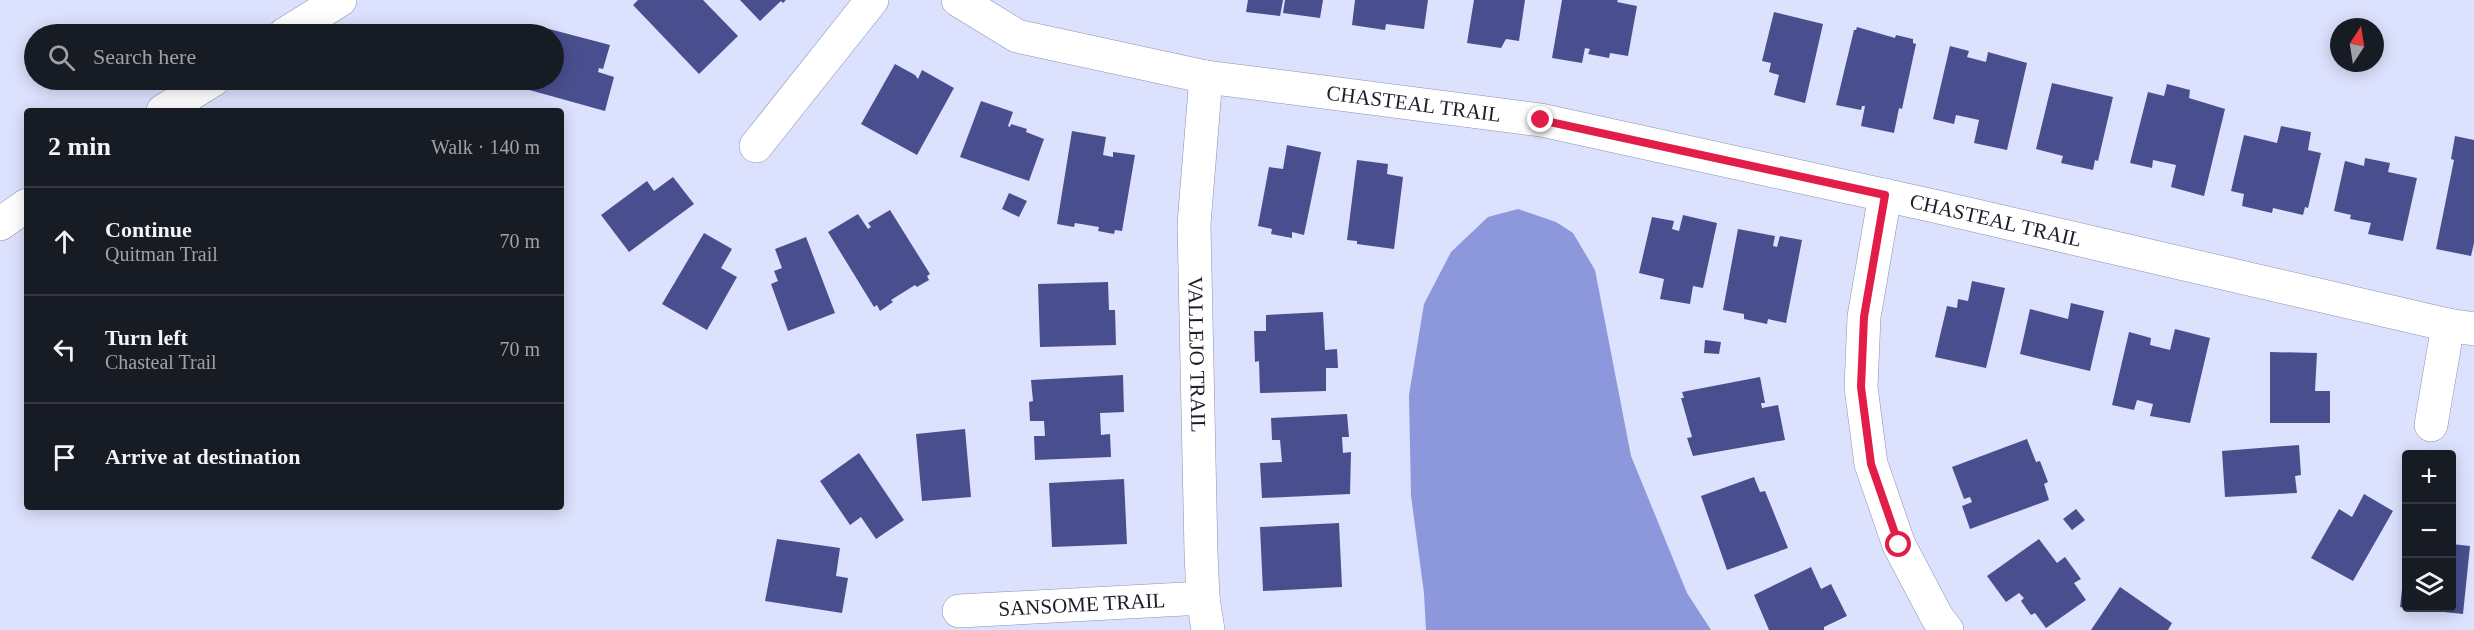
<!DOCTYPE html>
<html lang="en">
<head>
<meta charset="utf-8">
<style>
  :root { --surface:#171b24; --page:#242831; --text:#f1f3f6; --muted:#9ea1a6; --line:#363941 }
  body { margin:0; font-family:"Times New Roman",serif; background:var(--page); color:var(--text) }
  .controls { position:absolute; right:18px; bottom:18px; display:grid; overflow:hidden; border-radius:6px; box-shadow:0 3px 15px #0003 }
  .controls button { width:54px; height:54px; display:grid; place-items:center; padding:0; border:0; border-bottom:2px solid var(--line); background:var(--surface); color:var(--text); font:30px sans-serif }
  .compass { position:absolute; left:2330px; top:18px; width:54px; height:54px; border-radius:50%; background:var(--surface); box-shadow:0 3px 15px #0003; rotate:12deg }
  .stop { position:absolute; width:18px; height:18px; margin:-14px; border:4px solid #e11d48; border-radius:50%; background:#fff }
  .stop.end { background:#e11d48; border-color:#fff; box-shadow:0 2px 6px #0008 }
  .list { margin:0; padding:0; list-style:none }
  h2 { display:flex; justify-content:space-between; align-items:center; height:78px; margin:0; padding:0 24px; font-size:26px }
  h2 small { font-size:20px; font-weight:400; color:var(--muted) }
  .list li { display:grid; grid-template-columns:39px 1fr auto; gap:18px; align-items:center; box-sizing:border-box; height:108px; padding:0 24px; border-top:2px solid var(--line) }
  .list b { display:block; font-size:22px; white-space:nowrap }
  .list p { margin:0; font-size:20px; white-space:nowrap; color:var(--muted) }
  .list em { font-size:20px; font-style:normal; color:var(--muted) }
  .icon { flex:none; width:33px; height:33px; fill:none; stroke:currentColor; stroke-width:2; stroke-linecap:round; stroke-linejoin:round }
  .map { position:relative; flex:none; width:2474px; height:630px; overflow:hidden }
  .search { position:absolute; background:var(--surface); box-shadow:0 3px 15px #0003; left:24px; top:24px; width:540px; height:66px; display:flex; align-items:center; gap:15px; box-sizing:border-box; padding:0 21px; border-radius:33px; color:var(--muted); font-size:22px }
  .panel { position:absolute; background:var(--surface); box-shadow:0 3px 15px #0003; left:24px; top:108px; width:540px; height:402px; border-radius:6px }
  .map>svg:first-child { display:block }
</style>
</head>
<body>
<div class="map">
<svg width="2474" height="630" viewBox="0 0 2474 630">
  <rect width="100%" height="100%" fill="#dce1fd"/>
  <path fill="#8d97dc" d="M1518 209 1556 222 1573 233 1595 270 1631 456 1687 593 1711 630H1426L1424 593 1411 496 1409 395 1424 304 1451 252 1488 217Z"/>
  <path fill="#494f8e" d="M638 0H703L738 36 699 74 633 5Z
    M740 0H786L783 3 781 1 760 21Z
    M1248 0H1283L1280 16 1246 12Z
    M1285 0H1323L1320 18 1283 13Z
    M1355 0H1428L1424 29 1386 24 1385 30 1352 25Z
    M1474 0H1525L1519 41 1506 39 1501 48 1467 43Z
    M1562 0H1618L1617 2 1637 6 1628 56 1610 53 1609 58 1588 54 1590 49 1585 48 1582 63 1552 58Z
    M1774 12 1823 24 1805 103 1774 95 1779 75 1769 72 1771 63 1762 61Z
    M534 25 610 45 603 69 599 68 598 72 614 77 605 111 515 86 517 80H554V34H527L529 27 533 29Z
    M1857 27 1895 38 1896 35 1913 39V43L1916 44 1902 109 1899 108 1894 133 1861 126 1865 106H1862L1861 110 1836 105 1854 30H1856Z
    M1950 46 1969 51 1967 57 1986 62 1988 52 2027 63 2007 150 1974 143 1979 120 1956 115 1954 124 1933 119Z
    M895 64 915 75 918 79 922 70 954 88 917 155 861 124Z
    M2052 83 2113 97 2098 161 2095 160 2093 170 2061 163 2063 156 2036 149Z
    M2167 84 2190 90 2189 98 2225 109 2204 196 2171 187 2176 165 2153 160 2152 168 2130 163 2148 92 2164 96Z
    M981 101 1013 112 1008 126 1010 127 1011 124 1027 129 1026 132 1044 139 1029 181 960 157Z
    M2281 126 2311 132 2308 150 2321 153 2308 208 2305 207 2303 215 2273 208 2272 213 2242 206 2244 194 2231 191 2244 135 2277 143Z
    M1072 131 1106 137 1103 155 1113 157V152L1135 155 1122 231 1115 230 1114 234 1098 231 1099 227 1075 223 1074 227 1057 224Z
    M2455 136 2474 140V243L2471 256 2436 249 2454 160 2451 159Z
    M1287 145 1321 152 1304 235 1292 232V238L1271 234 1272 229 1258 226 1269 167 1283 169Z
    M2365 158 2390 163 2388 172 2417 178 2403 241 2368 234 2371 223 2350 219 2351 215 2334 211 2345 161 2364 166Z
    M1357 160 1388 164 1387 174 1403 177 1394 249 1357 244V241L1347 240Z
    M673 177 694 204 629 252 601 215 647 181 654 191Z
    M1009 193 1027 201 1019 217 1002 209Z
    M890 210 930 274 927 276 929 280 917 287 915 285 891 300 893 302 880 311 877 305 874 307 828 232 858 214 868 229 871 227 868 223Z
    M1683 215 1717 223 1703 288 1693 286 1690 304 1660 299 1664 279 1639 273 1652 217 1674 221 1672 229 1679 231Z
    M1738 229 1775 236 1773 246 1777 247 1780 236 1802 240 1786 323 1768 319 1767 324 1744 319V314L1723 310Z
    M704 233 732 249 721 268 737 277 707 330 662 304Z
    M806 237 835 313 788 331 771 284 778 281 774 271 782 268 775 249Z
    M1972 281 2005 288 1986 368 1935 357 1947 306 1957 308 1958 299 1968 301Z
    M1108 282 1109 310H1115L1116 345 1040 347 1038 284Z
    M2071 303 2104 311 2090 371 2020 354 2030 309 2068 319Z
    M1323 312 1325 350 1337 349 1338 368H1326V391L1260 393 1259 361 1255 362 1254 331H1266V315Z
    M2175 329 2210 338 2190 423 2150 416 2153 404 2137 400 2134 410 2112 405 2129 332 2151 338 2150 345 2170 350Z
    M1705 340 1721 342 1719 354 1704 353Z
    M2270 352 2317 353 2315 391H2330V423H2270Z
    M1123 375 1124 412 1100 413 1101 435 1110 434 1111 457 1035 460 1034 436H1045L1044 421H1030L1029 402 1033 401 1031 380Z
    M1760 377 1765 403H1761L1762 408 1778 405 1785 440 1693 456 1687 438 1692 437 1681 398H1684L1682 392Z
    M1347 414 1349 437H1342L1343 453 1351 452 1350 494 1262 498 1260 463 1282 462 1280 440H1272L1271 418Z
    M965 429 971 497 922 501 916 434Z
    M2027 439 2036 462 2040 461 2048 482 2044 484 2049 500 1970 529 1962 506 1972 502 1970 497 1964 499 1952 467Z
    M2299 445 2301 475 2295 476 2297 493 2225 497 2222 451Z
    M859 453 904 520 876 539 861 517 850 525 820 481Z
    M1754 477 1760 492 1765 491 1788 548 1727 570 1701 496Z
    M1124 479 1127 544 1052 547 1049 483Z
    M2364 494 2393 511 2353 581 2311 558 2339 509 2352 517Z
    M2076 509 2085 520 2072 530 2063 519Z
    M1339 523 1342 587 1263 591 1260 527Z
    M777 539 840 548 836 576 848 578 842 613 765 601Z
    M2039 539 2057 563 2065 557 2081 579 2074 583 2086 600 2046 628 2035 613 2031 615 2021 601 2024 598 2019 593 2006 602 1987 576Z
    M2452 544 2470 546 2463 614 2416 609 2452 608Z
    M2405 563H2406V608L2400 607Z
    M1811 567 1821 589 1831 584 1847 616 1824 627V630H1769L1754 595Z
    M2120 587 2172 623 2168 630H2091Z"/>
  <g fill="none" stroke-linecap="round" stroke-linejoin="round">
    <g stroke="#8c91b1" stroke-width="34">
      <g id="minor">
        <path id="s1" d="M958 0 1017 36 1206 77 1541 120 1934 206 2448 325 2474 329"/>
        <path d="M285 34 340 0"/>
        <path id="s2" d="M1206 77 1194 224 1201 552 1203 598 1208 630"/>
        <path d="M163 111 213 80"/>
        <path d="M756 146 872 0"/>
        <path d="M1885 195 1864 317 1861 387 1871 464 1899 545 1937 617 1947 630"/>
        <path d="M0 224 27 205"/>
        <path d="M2431 425 2448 325"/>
        <path id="s3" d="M959 611 1203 598"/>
      </g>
    </g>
    <use href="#minor" stroke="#fff" stroke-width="33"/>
  </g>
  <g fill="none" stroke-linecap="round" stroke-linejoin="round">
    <path stroke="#e11d48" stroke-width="8" d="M1541 120 1885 195 1864 317 1861 387 1871 464 1899 545"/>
  </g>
  <g text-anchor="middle" stroke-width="6" stroke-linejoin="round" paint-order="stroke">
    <g font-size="21" fill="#1a1c28" stroke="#fff">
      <text dy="7" stroke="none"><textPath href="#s1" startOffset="472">CHASTEAL TRAIL</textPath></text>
      <text dy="7" stroke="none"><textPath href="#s1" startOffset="1066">CHASTEAL TRAIL</textPath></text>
      <text dy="7" stroke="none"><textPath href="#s2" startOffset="278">VALLEJO TRAIL</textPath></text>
      <text dy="7" stroke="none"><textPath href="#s3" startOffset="123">SANSOME TRAIL</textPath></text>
    </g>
  </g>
</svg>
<div class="controls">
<button>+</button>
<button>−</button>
<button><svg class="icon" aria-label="layers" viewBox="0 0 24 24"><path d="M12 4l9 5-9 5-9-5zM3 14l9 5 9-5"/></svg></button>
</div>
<svg class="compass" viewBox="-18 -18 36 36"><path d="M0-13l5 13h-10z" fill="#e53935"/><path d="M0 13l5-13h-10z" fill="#9ea1a6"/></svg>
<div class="stop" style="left:1899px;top:545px"></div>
<div class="stop end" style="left:1541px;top:120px"></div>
<div class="search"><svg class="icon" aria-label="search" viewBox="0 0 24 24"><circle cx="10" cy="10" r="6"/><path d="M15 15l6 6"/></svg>Search here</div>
<section class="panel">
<h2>2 min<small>Walk · 140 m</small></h2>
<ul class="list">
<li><svg class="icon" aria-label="ahead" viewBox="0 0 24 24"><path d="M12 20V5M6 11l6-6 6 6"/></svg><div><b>Continue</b><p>Quitman Trail</p></div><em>70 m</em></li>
<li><svg class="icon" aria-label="left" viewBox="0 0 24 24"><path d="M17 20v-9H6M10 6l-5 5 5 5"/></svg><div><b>Turn left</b><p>Chasteal Trail</p></div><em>70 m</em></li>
<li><svg class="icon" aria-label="arrive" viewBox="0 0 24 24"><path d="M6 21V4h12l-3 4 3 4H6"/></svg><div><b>Arrive at destination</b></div></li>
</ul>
</section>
</div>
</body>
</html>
